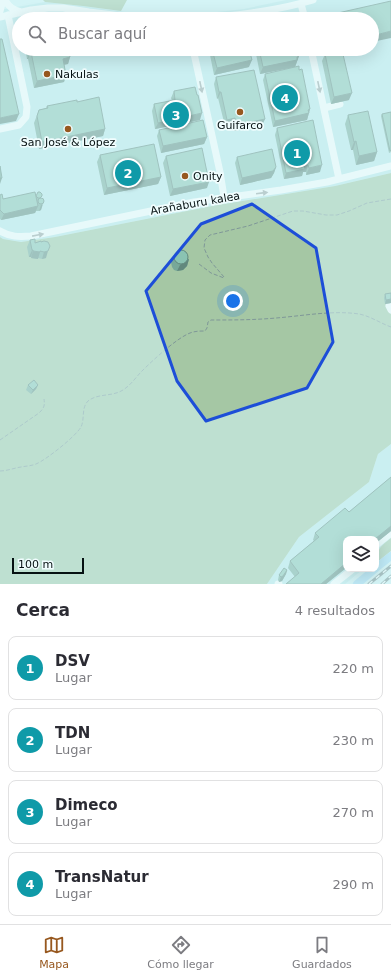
<!DOCTYPE html>
<html lang="es">
<head>
<meta charset="utf-8">
<style>
  :root { --surface:#fff; --page:#f2f2f3; --text:#2b2b33; --muted:#7c7c81; --line:#e1e1e2; --accent:#97581f }
  body { margin:0; font-family:"DejaVu Sans",sans-serif; background:var(--page); color:var(--text) }
  .controls { position:absolute; right:12px; bottom:12px; display:grid; overflow:hidden; border-radius:8px; box-shadow:0 4px 16px #0002 }
  .controls button { width:36px; height:36px; display:grid; place-items:center; padding:0; border:0; border-bottom:1px solid var(--line); background:var(--surface); color:var(--text); font:20px sans-serif }
  .scale { position:absolute; left:12px; bottom:10px; width:72px; box-sizing:border-box; padding-left:4px; border:2px solid #061112; border-top:0; font-size:11px; line-height:14px; white-space:nowrap; color:#061112; -webkit-text-stroke:3px #f0fdfe; paint-order:stroke }
  .you { position:absolute; left:233px; top:301px; width:14px; height:14px; margin:-10px; border:3px solid #fff; border-radius:50%; background:#1a73e8; box-shadow:0 0 0 6px #1a73e833 }
  .badge { display:grid; place-items:center; width:26px; height:26px; border-radius:50%; background:var(--accent); color:#fff; font-size:13px; font-weight:700 }
  .pin { position:absolute; translate:-50% -50%; border:2px solid #fff; box-shadow:0 1px 4px #0006 }
  .list { margin:0; padding:0; list-style:none }
  h2 { display:flex; justify-content:space-between; align-items:center; height:52px; margin:0; padding:0 16px; font-size:17px }
  h2 small { font-size:13px; font-weight:400; color:var(--muted) }
  .list li { display:grid; grid-template-columns:26px 1fr auto; gap:12px; align-items:center; box-sizing:border-box; height:64px; margin:0 8px 8px; padding:0 8px; border:1px solid var(--line); border-radius:8px }
  .list b { display:block; font-size:15px; white-space:nowrap }
  .list p { margin:0; font-size:13px; white-space:nowrap; color:var(--muted) }
  .list em { font-size:13px; font-style:normal; color:var(--muted) }
  .icon { flex:none; width:22px; height:22px; fill:none; stroke:currentColor; stroke-width:2; stroke-linecap:round; stroke-linejoin:round }
  .map { position:relative; flex:none; width:391px; height:584px; overflow:hidden }
  .search { position:absolute; background:var(--surface); box-shadow:0 4px 16px #0002; left:12px; right:12px; top:12px; height:44px; display:flex; align-items:center; gap:10px; box-sizing:border-box; padding:0 14px; border-radius:22px; color:var(--muted); font-size:15px }
  .sheet { height:340px; background:var(--surface) }
  nav { display:flex; justify-content:space-around; align-items:center; box-sizing:border-box; height:56px; border-top:1px solid var(--line); background:var(--surface); font-size:11px; color:var(--muted) }
  nav a { display:grid; justify-items:center; gap:2px }
  nav .on { color:var(--accent) }
  .map>svg:first-child { display:block }
</style>
</head>
<body>
<div class="map">
<svg width="391" height="584" viewBox="0 0 391 584">
  <rect width="100%" height="100%" fill="#d4f4f6"/>
  <path fill="#bfe9ec" fill-rule="evenodd" d="M286 0H391V173L335 186 212 206 55 237 21 242 3 239 0 237V10L45 2 83 6 131 13 190 15 244 9ZM19 19H372V49H19Z
    M391 444V538L382 545 376 554V539H346V569H363L345 584H267L299 537 369 482 378 454Z"/>
  <path fill="#a5c7a4" d="M43 0H127L121 11 83 6 45 2Z
    M391 173V444L378 454 369 482 299 537 267 584H0V237L3 239 21 242 55 237 212 206 335 186Z
    M391 538V551L376 563C376 549 381 546 391 538Z"/>
  <g fill="none" stroke-linecap="round" stroke-linejoin="round">
    <path stroke="#7f9798" stroke-width="1" stroke-dasharray="4 2" stroke-linecap="butt" d="M199 264 211 273 224 278V277L212 263 208 257 204 248 205 240 210 235 248 226 293 211H303L326 215H337L349 211 367 203 391 199
      M0 440 39 413C44 408 45 406 44 399
      M0 471C7 471 14 468 21 467 26 466 31 466 36 464 46 460 76 436 81 427 85 419 81 408 88 401 98 393 112 397 123 390 131 385 136 377 142 371 153 360 177 338 190 333 195 331 200 331 205 331L207 328 208 322 211 320C233 320 254 320 276 318 302 316 333 310 359 314 370 316 380 323 391 327"/>
    <path stroke="#fff" stroke-width="7" d="M5 0C9 7 13 10 21 12
      M301 4 305 19
      M0 11 3 0
      M0 17 31 10 48 8H63L89 12 145 19H176
      M189 19C231 16 273 12 313 0
      M193 49 220 172 224 197
      M311 49 339 179
      M324 108 340 104
      M0 129 19 125 26 117 27 107 8 15
      M0 231C10 237 19 237 31 236L194 202 281 190 327 182 391 166
      M389 306 391 310
      M376 545 391 533
      M278 584H279
      M334 584 353 569"/>
    <path stroke="#a4dcf6" stroke-width="8" d="M376 568 391 556
      M357 584 375 569"/>
    <g stroke="#758b8c" stroke-width="3">
      <path id="rail" d="M369 584 391 566
        M382 584 391 576"/>
    </g>
    <use href="#rail" stroke="#f0fdfe" stroke-width="1.5" stroke-dasharray="4.5" stroke-linecap="butt"/>
  </g>
  <path fill="#77a899" d="M27 49H68L70 57 68 64 64 65 66 75 64 82 34 88 28 59H27L26 53Z
    M204 49H249V67L214 75 209 50 205 51Z
    M255 49H297L299 56 295 67 260 74Z
    M325 54 349 100 331 104 322 61Z
    M265 74 310 109 307 120 273 127 263 80Z
    M216 77 265 119 262 125 234 131 233 125 225 126 218 98 217 99 214 84Z
    M174 91 200 120 155 129 152 111 154 104 172 101 171 98Z
    M77 102 105 129 103 136 39 149 34 123 39 110 46 108 47 106Z
    M382 114 391 152 389 153 381 116Z
    M348 115 377 152 374 161 356 165 353 150H351L345 124Z
    M277 128 320 172 306 175V172H303L302 176 284 179 275 135Z
    M159 130 207 137 204 144 161 153 157 136Z
    M100 155 161 177 158 184 104 195 97 162Z
    M166 156 207 188 170 196 163 163Z
    M237 157 276 167 274 173 271 178 240 185 235 163Z
    M38 192 41 199H43L41 210 39 211H36L35 213 1 220 0 219V195L3 199 36 197Z
    M30 240 35 243 41 241 46 258 42 259 38 258V259L31 258V257H29L27 247Z
    M174 255 189 259 187 266 183 270 177 271 174 270 172 267 171 262Z
    M391 293V303L385 304 384 298 385 294Z
    M28 385H38L36 389 31 394 26 390Z
    M391 477V531L376 543V539H346V568L326 584H286L295 577 288 568 290 561 314 541 313 540 315 533 349 512Z
    M287 570 286 574 282 581 279 582 278 580 279 575Z"/>
  <path fill="#61887d" d="M391 31V38L372 42V36Z
    M205 49H209V50L205 51Z
    M322 49H339L320 53Z
    M31 52 28 59H27L30 53Z
    M299 56 295 67 260 74 263 67Z
    M70 57 68 64 60 65 63 59Z
    M252 60 249 67 214 75 217 68Z
    M66 75 64 82 34 88 37 81Z
    M219 92H221L218 98 217 99Z
    M352 93 349 100 331 104 334 97Z
    M310 109 307 120 273 127 275 121Z
    M202 113 200 120 155 129 158 123Z
    M19 114 16 121 0 124V118Z
    M235 118 233 125 225 126 227 120Z
    M265 119 262 125 234 131 237 125Z
    M105 129 103 136 39 149 42 142Z
    M207 137 204 144 161 153 163 146Z
    M356 141 353 150H351L354 142Z
    M377 152 374 161 356 165 359 156Z
    M308 165 306 172H303L302 176 284 179 286 173 304 166Z
    M322 165 320 172 306 175 309 168Z
    M276 167 274 173 271 178 240 185 242 178Z
    M161 177 158 184 104 195 107 188Z
    M0 178H2L0 184Z
    M209 182 207 188 170 196 173 189Z
    M43 204 41 210 39 211 41 205Z
    M38 206 35 213 1 220 4 214Z
    M32 250H33L31 257H29Z
    M33 251 40 252 38 259 31 258Z
    M48 251 46 258 42 259 44 252Z
    M189 259 187 266 183 270 177 271 180 265Z
    M391 299V303L385 304 386 300Z
    M38 385 36 389 31 394 33 390Z
    M391 526V531L376 543V539H375Z
    M346 563V568L326 584H321Z
    M287 570 286 574 282 581 279 582 281 577Z"/>
  <path fill="#8ac3b2" stroke="#61887d" d="M391 1V31L372 36V19H321L320 17Z
    M287 13 288 16 290 15 291 19H256Z
    M54 16V19H41Z
    M0 39H2L19 114 0 118Z
    M29 49H68L70 57 63 59 66 75 37 81 31 52 30 53Z
    M212 49H249L252 60 217 68Z
    M259 49H297L299 56 297 57V60L263 67Z
    M342 50 352 93 334 97 325 54Z
    M299 66V70L302 69 310 109 308 110 309 113 275 121 265 74Z
    M254 70 265 119 237 125 235 118 227 120 221 92H219L216 77Z
    M195 87 197 95H198L202 113 158 123 154 104 175 100 174 91Z
    M99 97 105 129 42 142 37 116 39 110 48 108 47 106 77 100V102Z
    M368 111 377 152 359 156 356 141 354 142 348 115Z
    M391 112V150L390 151 382 114Z
    M203 120 207 137 163 146 159 130Z
    M313 120 322 165 309 168 308 165 304 166 305 169 286 173 277 128Z
    M154 144 161 177 107 188 100 155Z
    M202 148 209 182 173 189 166 156Z
    M272 149 276 167 273 171 242 178 237 157Z
    M0 166 2 178H0Z
    M35 192 38 206 4 214 0 210V195L2 194 3 199Z
    M38 192H40L42 194V196L40 198H38L36 196Z
    M38 201a3 3 0 1 1 6 0a3 3 0 1 1-6 0Z
    M35 239V243L41 241V242L44 241 48 242 50 246 48 251 44 252 40 251V252L33 251V250H32L30 240Z
    M174 257a7 7 0 1 1 14 0a7 7 0 1 1-14 0Z
    M391 293V299L386 300 385 294Z
    M34 380 38 385 33 390 28 385Z
    M391 477V526L375 539H346V563L321 584H286L299 573 290 561 319 537 315 533 345 508 349 512Z
    M284 568 287 570 283 576 281 577 279 575Z"/>
  <defs><path id="oneway-solid" d="M-6-.8H1V-3.2L6.5 0L1 3.2V.8H-6Z"/></defs>
  <g fill="#9ba0a0">
    <use href="#oneway-solid" transform="translate(201 87) rotate(78)"/>
    <use href="#oneway-solid" transform="translate(319 87) rotate(78)"/>
    <use href="#oneway-solid" transform="translate(262 193) rotate(-7)"/>
    <use href="#oneway-solid" transform="translate(38 235) rotate(-11)"/>
  </g>
  <path d="M0 0H391V584H0ZM252 204 316 248 333 342 307 388 206 421 177 381 146 291 201 224Z" fill="#d4f4f6" fill-opacity=".55" fill-rule="evenodd"/>
  <path fill="none" stroke="#1d4ed8" stroke-width="3" stroke-linejoin="round" d="M252 204 316 248 333 342 307 388 206 421 177 381 146 291 201 224Z"/>
  <g fill="#97581f" stroke="#f0fdfe" stroke-width="1.5">
    <circle cx="47" cy="74" r="4"/>
    <circle cx="240" cy="112" r="4"/>
    <circle cx="68" cy="129" r="4"/>
    <circle cx="185" cy="176" r="4"/>
  </g>
  <g text-anchor="middle" stroke-width="3.5" stroke-linejoin="round" paint-order="stroke">
    <g font-size="11" fill="#061112" stroke="#f0fdfe" text-anchor="start">
      <text x="55" y="78">Nakulas</text>
      <text x="240" y="129" text-anchor="middle">Guifarco</text>
      <text x="68" y="146" text-anchor="middle">San José &amp; López</text>
      <text x="193" y="180">Onity</text>
    </g>
    <g font-size="11" fill="#061112" stroke="#f0fdfe">
      <text transform="translate(195 203) rotate(-10)" y="4">Arañaburu kalea</text>
    </g>
  </g>
</svg>
<div class="controls">
<button><svg class="icon" aria-label="layers" viewBox="0 0 24 24"><path d="M12 4l9 5-9 5-9-5zM3 14l9 5 9-5"/></svg></button>
</div>
<div class="scale">100 m</div>
<div class="you"></div>
<div class="pin badge" style="left:297px;top:153px;background:#0f9aa8">1</div>
<div class="pin badge" style="left:128px;top:173px;background:#0f9aa8">2</div>
<div class="pin badge" style="left:176px;top:115px;background:#0f9aa8">3</div>
<div class="pin badge" style="left:285px;top:98px;background:#0f9aa8">4</div>
<div class="search"><svg class="icon" aria-label="search" viewBox="0 0 24 24"><circle cx="10" cy="10" r="6"/><path d="M15 15l6 6"/></svg>Buscar aquí</div>
</div>
<section class="sheet">
<h2>Cerca<small>4 resultados</small></h2>
<ul class="list">
<li><span class="badge" style="background:#0f9aa8">1</span><div><b>DSV</b><p>Lugar</p></div><em>220 m</em></li>
<li><span class="badge" style="background:#0f9aa8">2</span><div><b>TDN</b><p>Lugar</p></div><em>230 m</em></li>
<li><span class="badge" style="background:#0f9aa8">3</span><div><b>Dimeco</b><p>Lugar</p></div><em>270 m</em></li>
<li><span class="badge" style="background:#0f9aa8">4</span><div><b>TransNatur</b><p>Lugar</p></div><em>290 m</em></li>
</ul>
</section>
<nav>
<a class="on"><svg class="icon" aria-label="map" viewBox="0 0 24 24"><path d="M3 6l6-2 6 2 6-2v14l-6 2-6-2-6 2zM9 4v14M15 6v14"/></svg>Mapa</a>
<a><svg class="icon" aria-label="directions" viewBox="0 0 24 24"><path d="M12 3l9 9-9 9-9-9zM9 14v-3h6M13 9l2 2-2 2"/></svg>Cómo llegar</a>
<a><svg class="icon" aria-label="saved" viewBox="0 0 24 24"><path d="M7 4h10v16l-5-4-5 4z"/></svg>Guardados</a>
</nav>
</body>
</html>
